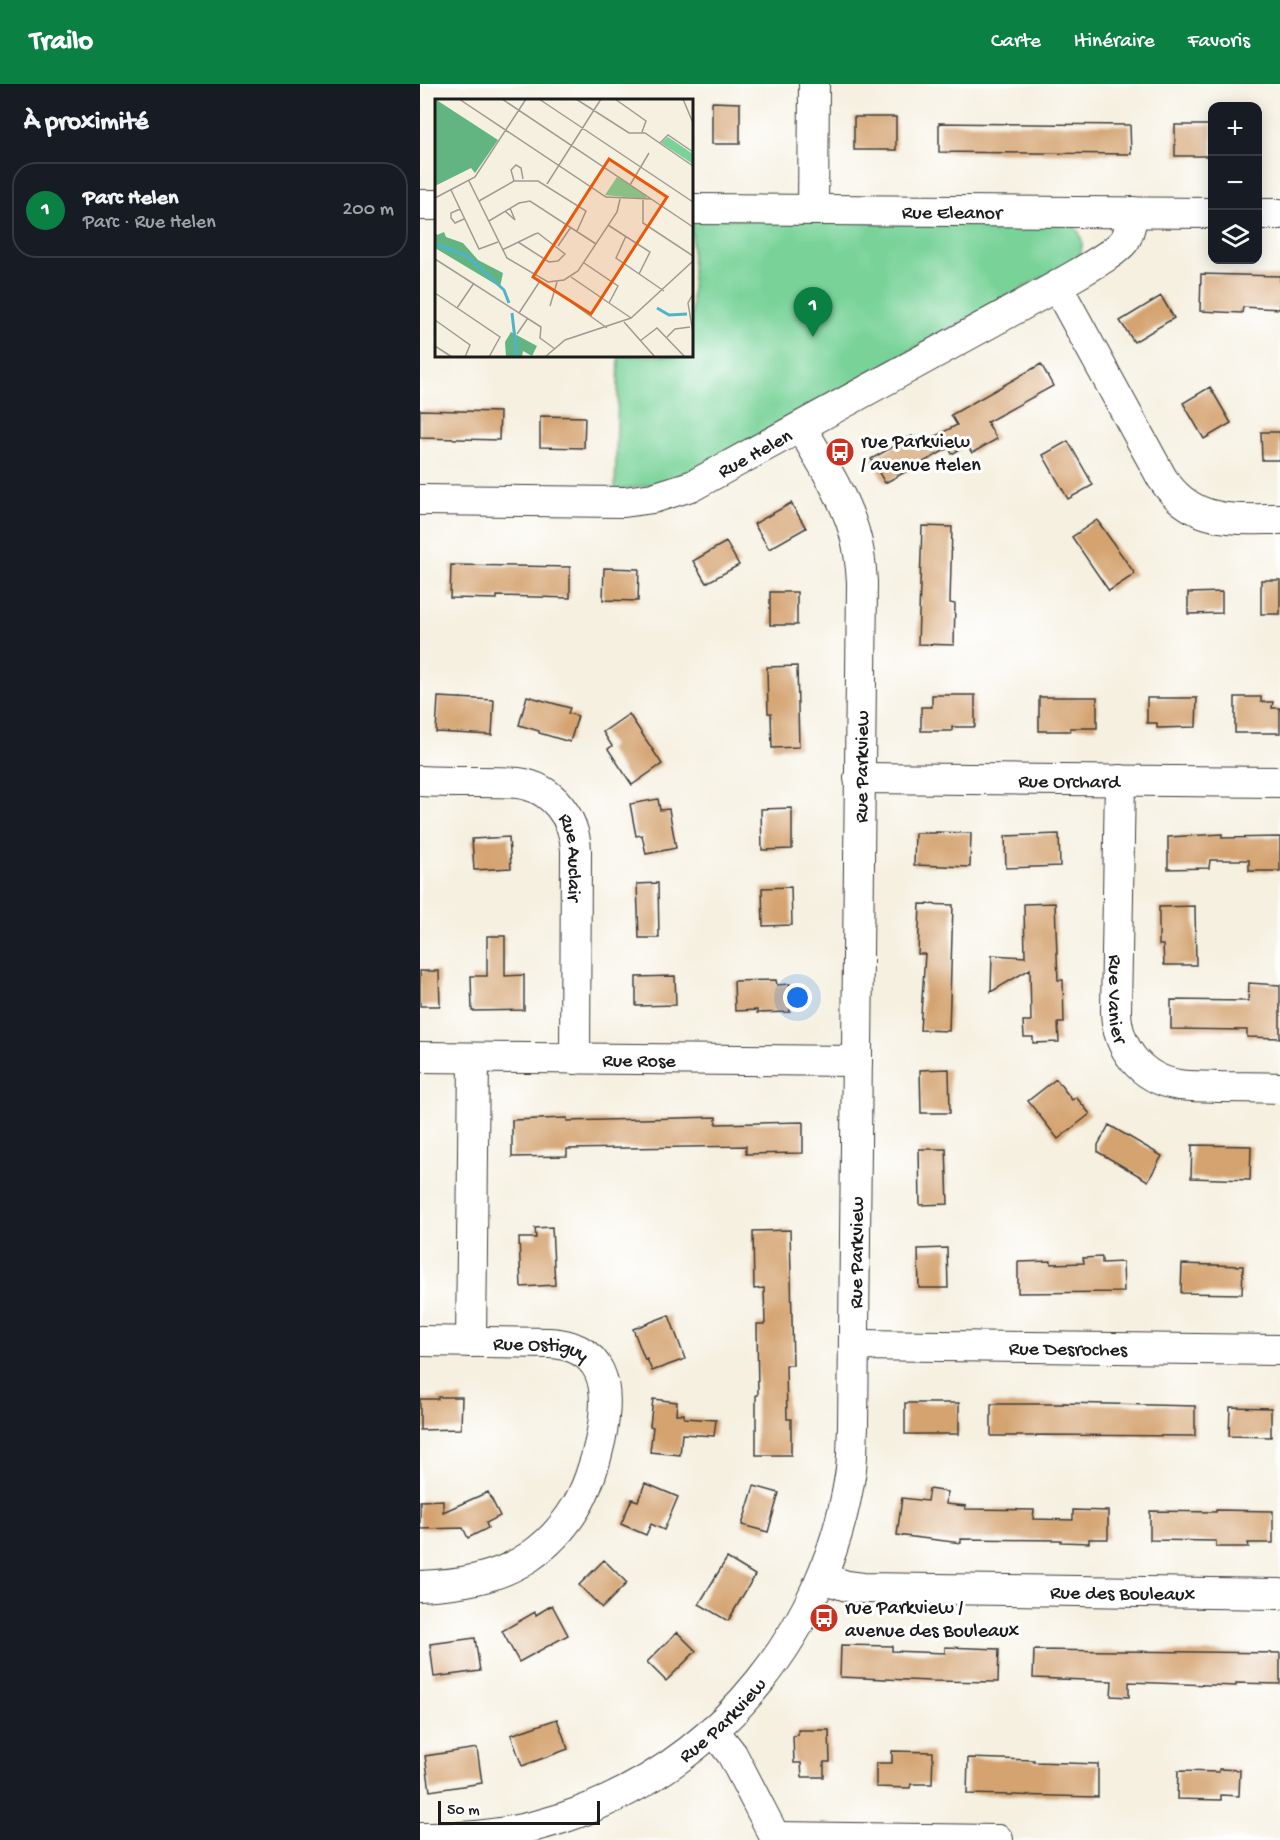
<!DOCTYPE html>
<html lang="fr">
<head>
<meta charset="utf-8">
<style>
  :root { --surface:#171b24; --page:#242831; --text:#f1f3f6; --muted:#9ea1a6; --line:#363941; --accent:#0b8043 }
  body { margin:0; font-family:"Gochi Hand",sans-serif; background:var(--page); color:var(--text) }
  .controls { position:absolute; right:18px; top:18px; display:grid; overflow:hidden; border-radius:12px; box-shadow:0 3px 15px #0003 }
  .controls button { width:54px; height:54px; display:grid; place-items:center; padding:0; border:0; border-bottom:2px solid var(--line); background:var(--surface); color:var(--text); font:30px sans-serif }
  .scale { position:absolute; left:18px; bottom:15px; width:162px; box-sizing:border-box; padding-left:6px; border:3px solid #1c1c1c; border-top:0; font-size:16px; line-height:21px; white-space:nowrap; color:#1c1c1c; -webkit-text-stroke:4px #fff; paint-order:stroke }
  .you { position:absolute; left:378px; top:914px; width:21px; height:21px; margin:-15px; border:4px solid #fff; border-radius:50%; background:#1a73e8; box-shadow:0 0 0 9px #1a73e833 }
  .badge { display:grid; place-items:center; width:39px; height:39px; border-radius:50%; background:var(--accent); color:#fff; font-size:20px; font-weight:700 }
  .pin { position:absolute; translate:-50% -50px; filter:drop-shadow(0 2px 3px #0008) }
  .pin::after { content:''; position:absolute; top:32px; width:21px; height:18px; background:inherit; clip-path:polygon(0 0,100% 0,50% 100%) }
  .list { margin:0; padding:0; list-style:none }
  h2 { display:flex; justify-content:space-between; align-items:center; height:78px; margin:0; padding:0 24px; font-size:26px }
  h2 small { font-size:20px; font-weight:400; color:var(--muted) }
  .list li { display:grid; grid-template-columns:39px 1fr auto; gap:18px; align-items:center; box-sizing:border-box; height:96px; margin:0 12px 12px; padding:0 12px; border:2px solid var(--line); border-radius:24px }
  .list b { display:block; font-size:22px; white-space:nowrap }
  .list p { margin:0; font-size:20px; white-space:nowrap; color:var(--muted) }
  .list em { font-size:20px; font-style:normal; color:var(--muted) }
  .icon { flex:none; width:33px; height:33px; fill:none; stroke:currentColor; stroke-width:2; stroke-linecap:round; stroke-linejoin:round }
  .map { position:relative; flex:none; width:860px; height:1756px; overflow:hidden }
  header { display:flex; align-items:center; gap:36px; box-sizing:border-box; height:84px; padding:0 30px; background:var(--accent); color:#fff }
  header strong { font-size:28px }
  nav { display:flex; gap:33px; margin-inline-start:auto; font-size:21px }
  main { display:flex }
  aside { flex:1; background:var(--surface) }
  .map>svg:first-child { display:block }
</style>
</head>
<body>
<header>
<strong>Trailo</strong>
<nav><a>Carte</a><a>Itinéraire</a><a>Favoris</a></nav>
</header>
<main>
<aside>
<h2>À proximité<small></small></h2>
<ul class="list">
<li><span class="badge">1</span><div><b>Parc Helen</b><p>Parc · Rue Helen</p></div><em>200 m</em></li>
</ul>
</aside>
<div class="map">
<svg width="860" height="1756" viewBox="0 0 860 1756">
  <rect width="100%" height="100%" fill="#fff"/>
  <filter id="ink" filterUnits="userSpaceOnUse"><feTurbulence type="fractalNoise" baseFrequency=".0167" numOctaves="2"/><feDisplacementMap in="SourceGraphic" scale="12" xChannelSelector="R" yChannelSelector="G"/><feConvolveMatrix kernelMatrix="1 2 1 2 8 2 1 2 1" color-interpolation-filters="sRGB"/></filter>
  <filter id="wash" filterUnits="userSpaceOnUse"><feTurbulence type="fractalNoise" baseFrequency=".008" numOctaves="4" result="noise"/><feDisplacementMap in="SourceGraphic" scale="24" xChannelSelector="R" yChannelSelector="G"/><feGaussianBlur stdDeviation="1.35" result="paint"/><feColorMatrix in="noise" values="0 0 0 0 0 0 0 0 0 0 0 0 0 0 0 0 0 1.4 0 .05"/><feComposite in="paint" operator="in"/></filter>
  <g filter="url(#wash)">
    <rect width="100%" height="100%" fill="#f5f0e0"/>
    <path fill="#79d399" stroke="#4a785a" stroke-width="1.5" d="M272 134 652 140C662 149 665 161 659 173L287 380 245 398 195 407 199 272H272Z"/>
    <g id="blocks">
      <path fill="#d4a370" d="M292 18 320 19V60H292Z
        M434 33H476V66H434Z
        M519 39 710 41 711 70 519 68Z
        M755 41H792V72H755Z
        M781 190 860 192V225L823 223 822 229 780 227Z
        M741 212 754 234 714 258 700 237Z
        M621 280 633 302 567 338 577 355 552 369 547 361 532 370 529 364 465 399 451 375 492 352 497 362 537 341 531 331Z
        M790 303 811 339 784 355 763 319Z
        M0 326 80 328 79 356 0 354Z
        M120 332 165 333 164 364 120 363Z
        M841 348H860V376H842Z
        M648 357 673 401 648 415 623 371Z
        M371 419 386 444 349 465 334 440Z
        M677 436 715 490 689 507 652 453Z
        M502 442 532 443 530 519 535 520 534 561 498 560Z
        M306 458 319 481 286 499 273 477Z
        M31 481 150 483V514L77 512V515L30 514Z
        M184 484 219 485 218 517 183 516Z
        M841 496H860V530H841Z
        M350 508H377V541H350Z
        M802 508V529L768 530V509Z
        M377 582 379 663 352 664 351 629H348L347 583Z
        M512 611H555V643H532V647H501V623H512Z
        M107 612 150 624 148 629 158 632 150 658 119 649V647L99 641Z
        M18 613 74 616 72 651 16 648Z
        M619 613H677V644H650V647H619Z
        M815 613H841V618H853L852 624H860V649H815Z
        M727 614H777L776 643 737 644V639H727Z
        M209 630 242 680 212 701 188 665 192 662 183 648Z
        M238 715 240 726 249 725 256 764 226 770 222 751 216 752 210 720Z
        M372 724V765L342 766 341 725Z
        M516 748 551 749 550 783 494 781 495 749H516Z
        M639 750 640 782 586 784 585 752Z
        M802 750V754L860 753V787H829V776H790L789 784 748 785V753Z
        M89 753 91 784 54 786 52 755Z
        M238 799 239 854H219L217 800Z
        M371 803 372 841 343 842 342 804Z
        M635 819 638 896H643L644 939H638L639 958 613 959V953H604L603 937H611L610 885 571 908 572 871 605 873 604 820Z
        M500 820 533 821 529 947 500 946 505 870H498Z
        M775 822 776 881H744L743 861H739V823Z
        M67 852H85V892L104 891V926L52 927 51 892H67Z
        M0 887H19L20 922H0Z
        M255 892 256 921 216 922V893Z
        M356 896 357 901 370 900V928L337 929V926L315 927 314 897Z
        M829 899 860 901V954L827 953V946L751 945V916L828 917Z
        M529 985 530 1029H501L500 986Z
        M636 995 652 1016 656 1013 670 1030 638 1055 608 1017Z
        M296 1033V1040L383 1038V1069L326 1070V1062L147 1065V1072L92 1073V1036L147 1034V1037Z
        M689 1041 742 1072 728 1097 678 1068V1061Z
        M772 1061 831 1062 830 1096 771 1094Z
        M499 1065H526L528 1120 500 1121Z
        M132 1143 135 1201 101 1203 99 1154H116L115 1144Z
        M370 1146 373 1281H366L367 1335H371V1371H336V1311H338L337 1240H345L344 1204 334 1205 333 1147Z
        M527 1164 528 1204H499L498 1165Z
        M682 1173V1179L703 1178 704 1208 598 1209V1178L631 1177V1180L664 1179 663 1174Z
        M762 1180 823 1182 822 1210 761 1209Z
        M249 1231 265 1275 232 1287 227 1275 225 1276 213 1245Z
        M18 1313H42L41 1345 0 1346V1315H18Z
        M233 1315 257 1318 256 1330H264V1334L296 1336 294 1352 262 1350 260 1371 230 1368 233 1343 230 1342Z
        M485 1319H539V1350H485Z
        M643 1319 775 1322V1352L616 1351V1352H571V1320H643Z
        M810 1323 851 1324V1353L809 1352Z
        M225 1399 258 1413 244 1446 231 1440 226 1451 201 1440 212 1415 218 1417Z
        M334 1402 359 1409 348 1448 322 1441Z
        M509 1405 527 1408 526 1420 546 1422 545 1425 614 1426 613 1435 653 1436V1426L688 1427V1455H669V1459L641 1458V1456L541 1455V1459L477 1451 482 1414 507 1417Z
        M68 1408 80 1432 66 1439 68 1444 48 1454 43 1444 0 1445V1417L23 1416V1428Z
        M796 1426 853 1427V1459H828L829 1463H796V1457L730 1456V1427L796 1428Z
        M307 1474 335 1491 308 1537 279 1520Z
        M184 1476 207 1499 182 1524 159 1501Z
        M132 1521 148 1551 99 1578 82 1547 115 1528 116 1531Z
        M257 1548 276 1567 246 1597 227 1578Z
        M55 1554 60 1587 14 1593 10 1560Z
        M421 1561 472 1562V1567L525 1569V1563L579 1565 578 1598 510 1597 420 1593Z
        M614 1566 860 1569V1600L816 1599V1602L709 1598V1613L691 1612 692 1597 613 1594Z
        M137 1635 148 1665 102 1682 91 1651Z
        M378 1646H409L410 1678H404V1693H382L381 1679H374L373 1652 378 1651Z
        M57 1664 62 1699 10 1707 5 1672Z
        M472 1667 513 1668 512 1700H491L490 1704 456 1703V1679H472Z
        M548 1674 614 1676V1678L678 1680V1713L547 1710Z
        M799 1685 820 1686 819 1712 801 1711V1716L757 1715 758 1687 799 1688Z"/>
    </g>
  </g>
  <g filter="url(#ink)">
    <use href="#blocks" fill-opacity="0" stroke="#3d3c39" stroke-width="1.5"/>
    <g fill="none" stroke-linecap="round" stroke-linejoin="round">
      <g stroke="#3d3c39" stroke-width="32">
        <g id="minor">
          <path d="M0 121H16"/>
          <path id="s1" d="M272 125 792 129"/>
          <path d="M393 126 394 0"/>
          <path d="M838 130H860"/>
          <path d="M637 202 742 394C772 440 811 435 860 435"/>
          <path id="s2" d="M0 416 204 418 233 414 274 401 637 202C654 191 695 171 705 156 710 148 711 137 713 128"/>
          <path id="s3" d="M439 694 860 698"/>
          <path id="s4" d="M700 696 696 927C697 964 721 995 759 1001 772 1003 786 1002 800 1003 820 1003 840 1003 860 1004"/>
          <path id="s5" d="M0 697C19 698 37 698 56 698 70 698 84 698 98 699 132 703 155 734 156 767L155 975"/>
          <path id="s6" d="M0 973 437 977"/>
          <path id="s7" d="M0 1257 130 1259C151 1260 170 1268 179 1287 195 1320 174 1394 156 1423 144 1443 128 1460 109 1473 76 1495 39 1500 0 1502"/>
          <path d="M51 1258 54 974"/>
          <path id="s8" d="M435 1261 860 1266"/>
          <path id="s9" d="M402 1494 427 1502 443 1504 860 1510"/>
          <path d="M293 1646 312 1670 355 1753V1756"/>
          <path d="M355 1753 578 1756"/>
          <path id="s10" d="M0 1754C53 1755 107 1748 157 1729 303 1675 406 1545 430 1392 433 1375 432 1358 433 1342L442 498C441 481 439 464 434 447 423 410 400 376 381 343"/>
        </g>
      </g>
      <use href="#minor" stroke="#fff" stroke-width="30"/>
    </g>
  </g>
  <defs>
    <g id="bus-disc" transform="scale(1.5)"><circle r="9.5" fill="#c8321e" stroke="#fff"/><path d="M-5-6H5V4H4V6H2V4H-2V6H-4V4H-5ZM-3.5-4V0h7V-4ZM-3.5 1.2v1.5H-2V1.2ZM2 1.2v1.5H3.5V1.2Z" fill="#fff"/></g>
  </defs>
  <g fill-rule="evenodd">
    <use href="#bus-disc" x="420" y="368"/>
    <use href="#bus-disc" x="404" y="1534"/>
  </g>
  <g text-anchor="middle" stroke-width="6" stroke-linejoin="round" paint-order="stroke">
    <g font-size="20" fill="#1c1c1c" stroke="#fff">
      <text dy="7" stroke="none"><textPath href="#s1" startOffset="260">Rue Eleanor</textPath></text>
      <text dy="7" stroke="none"><textPath href="#s2" startOffset="345">Rue Helen</textPath></text>
      <text dy="7" stroke="none"><textPath href="#s10" startOffset="1324">Rue Parkview</textPath></text>
      <text dy="7" stroke="none"><textPath href="#s3" startOffset="210">Rue Orchard</textPath></text>
      <text dy="7" stroke="none"><textPath href="#s5" startOffset="201">Rue Auclair</textPath></text>
      <text dy="7" stroke="none"><textPath href="#s4" startOffset="219">Rue Vanier</textPath></text>
      <text dy="7" stroke="none"><textPath href="#s6" startOffset="219">Rue Rose</textPath></text>
      <text dy="7" stroke="none"><textPath href="#s10" startOffset="838">Rue Parkview</textPath></text>
      <text dy="7" stroke="none"><textPath href="#s8" startOffset="213">Rue Desroches</textPath></text>
      <text dy="7" stroke="none"><textPath href="#s7" startOffset="122">Rue Ostiguy</textPath></text>
      <text dy="7" stroke="none"><textPath href="#s9" startOffset="302">Rue des Bouleaux</textPath></text>
      <text dy="7" stroke="none"><textPath href="#s10" startOffset="334">Rue Parkview</textPath></text>
    </g>
    <g font-size="20" fill="#1c1c1c" stroke="#fff" text-anchor="start">
      <text x="441" y="363">rue Parkview<tspan x="441" dy="23">/ avenue Helen</tspan></text>
      <text x="425" y="1529">rue Parkview /<tspan x="425" dy="23">avenue des Bouleaux</tspan></text>
    </g>
  </g>
  <g transform="translate(15 15)">
    <rect width="258" height="258" fill="#f5f0e0"/>
    <path d="M233 38 258 55V65L226 44ZM182 78 212 97 211 100 170 96Z" fill="#79d399"/>
    <path d="M0 0 63 41 40 74 36 69 0 87ZM0 132 2 136 9 133 11 138 28 144 43 161 68 174 65 188 0 149ZM76 233 102 247 97 257 88 252 87 258H71L70 243Z" fill="#62b581"/>
    <path fill="none" stroke="#4db4cc" stroke-width="3" d="M0 145 32 157 69 191 74 204M222 209 234 216 252 215M77 214 82 258"/>
    <path fill="none" stroke="#9e9b92" stroke-width="1.5" d="M24 0 171 98 216 100M67 0 258 128M104 0 258 103M141 0 194 34H210L258 67M180 0 211 22 207 33M248 0 258 24M225 44 233 36 258 53M34 82 72 159 113 183 129 181 143 172 182 113 185 100M79 82 76 71 81 66 86 69 88 80M112 85 166 0M195 86 214 54M16 91 44 150 63 143M0 99 40 78 91 0M208 101V124L258 157M44 102 79 82H103L151 112 142 132M25 110 16 114V119L20 124 29 120M70 112 80 121 75 109M54 122 84 104 95 102 161 145M173 126 215 153 204 175M191 137 181 159 229 192M123 147 136 128M67 151 100 135 103 134 130 155 123 162 114 163 83 143M0 160 106 228 105 239 120 250M149 164 183 187 174 204M136 178 196 219M122 193 172 229M0 194 65 238 54 258M258 195 253 204 258 234M115 207 122 183M22 209 39 184M84 214 105 182M0 221 35 246 30 258M189 223 220 258M82 235 93 219M232 238 240 230 255 228M205 242 222 229 250 258M0 247 17 258M110 258 130 241 196 219 258 162"/>
    <path fill="#e8590c" fill-opacity="0.15" stroke="#e8590c" stroke-width="3" d="M174 60 232 98 156 215 98 178Z"/>
    <rect width="258" height="258" fill="none" stroke="#1c1c1c" stroke-width="3"/>
  </g>
</svg>
<div class="controls">
<button>+</button>
<button>−</button>
<button><svg class="icon" aria-label="layers" viewBox="0 0 24 24"><path d="M12 4l9 5-9 5-9-5zM3 14l9 5 9-5"/></svg></button>
</div>
<div class="scale">50 m</div>
<div class="you"></div>
<div class="pin badge" style="left:393px;top:253px">1</div>
</div>
</main>
</body>
</html>
